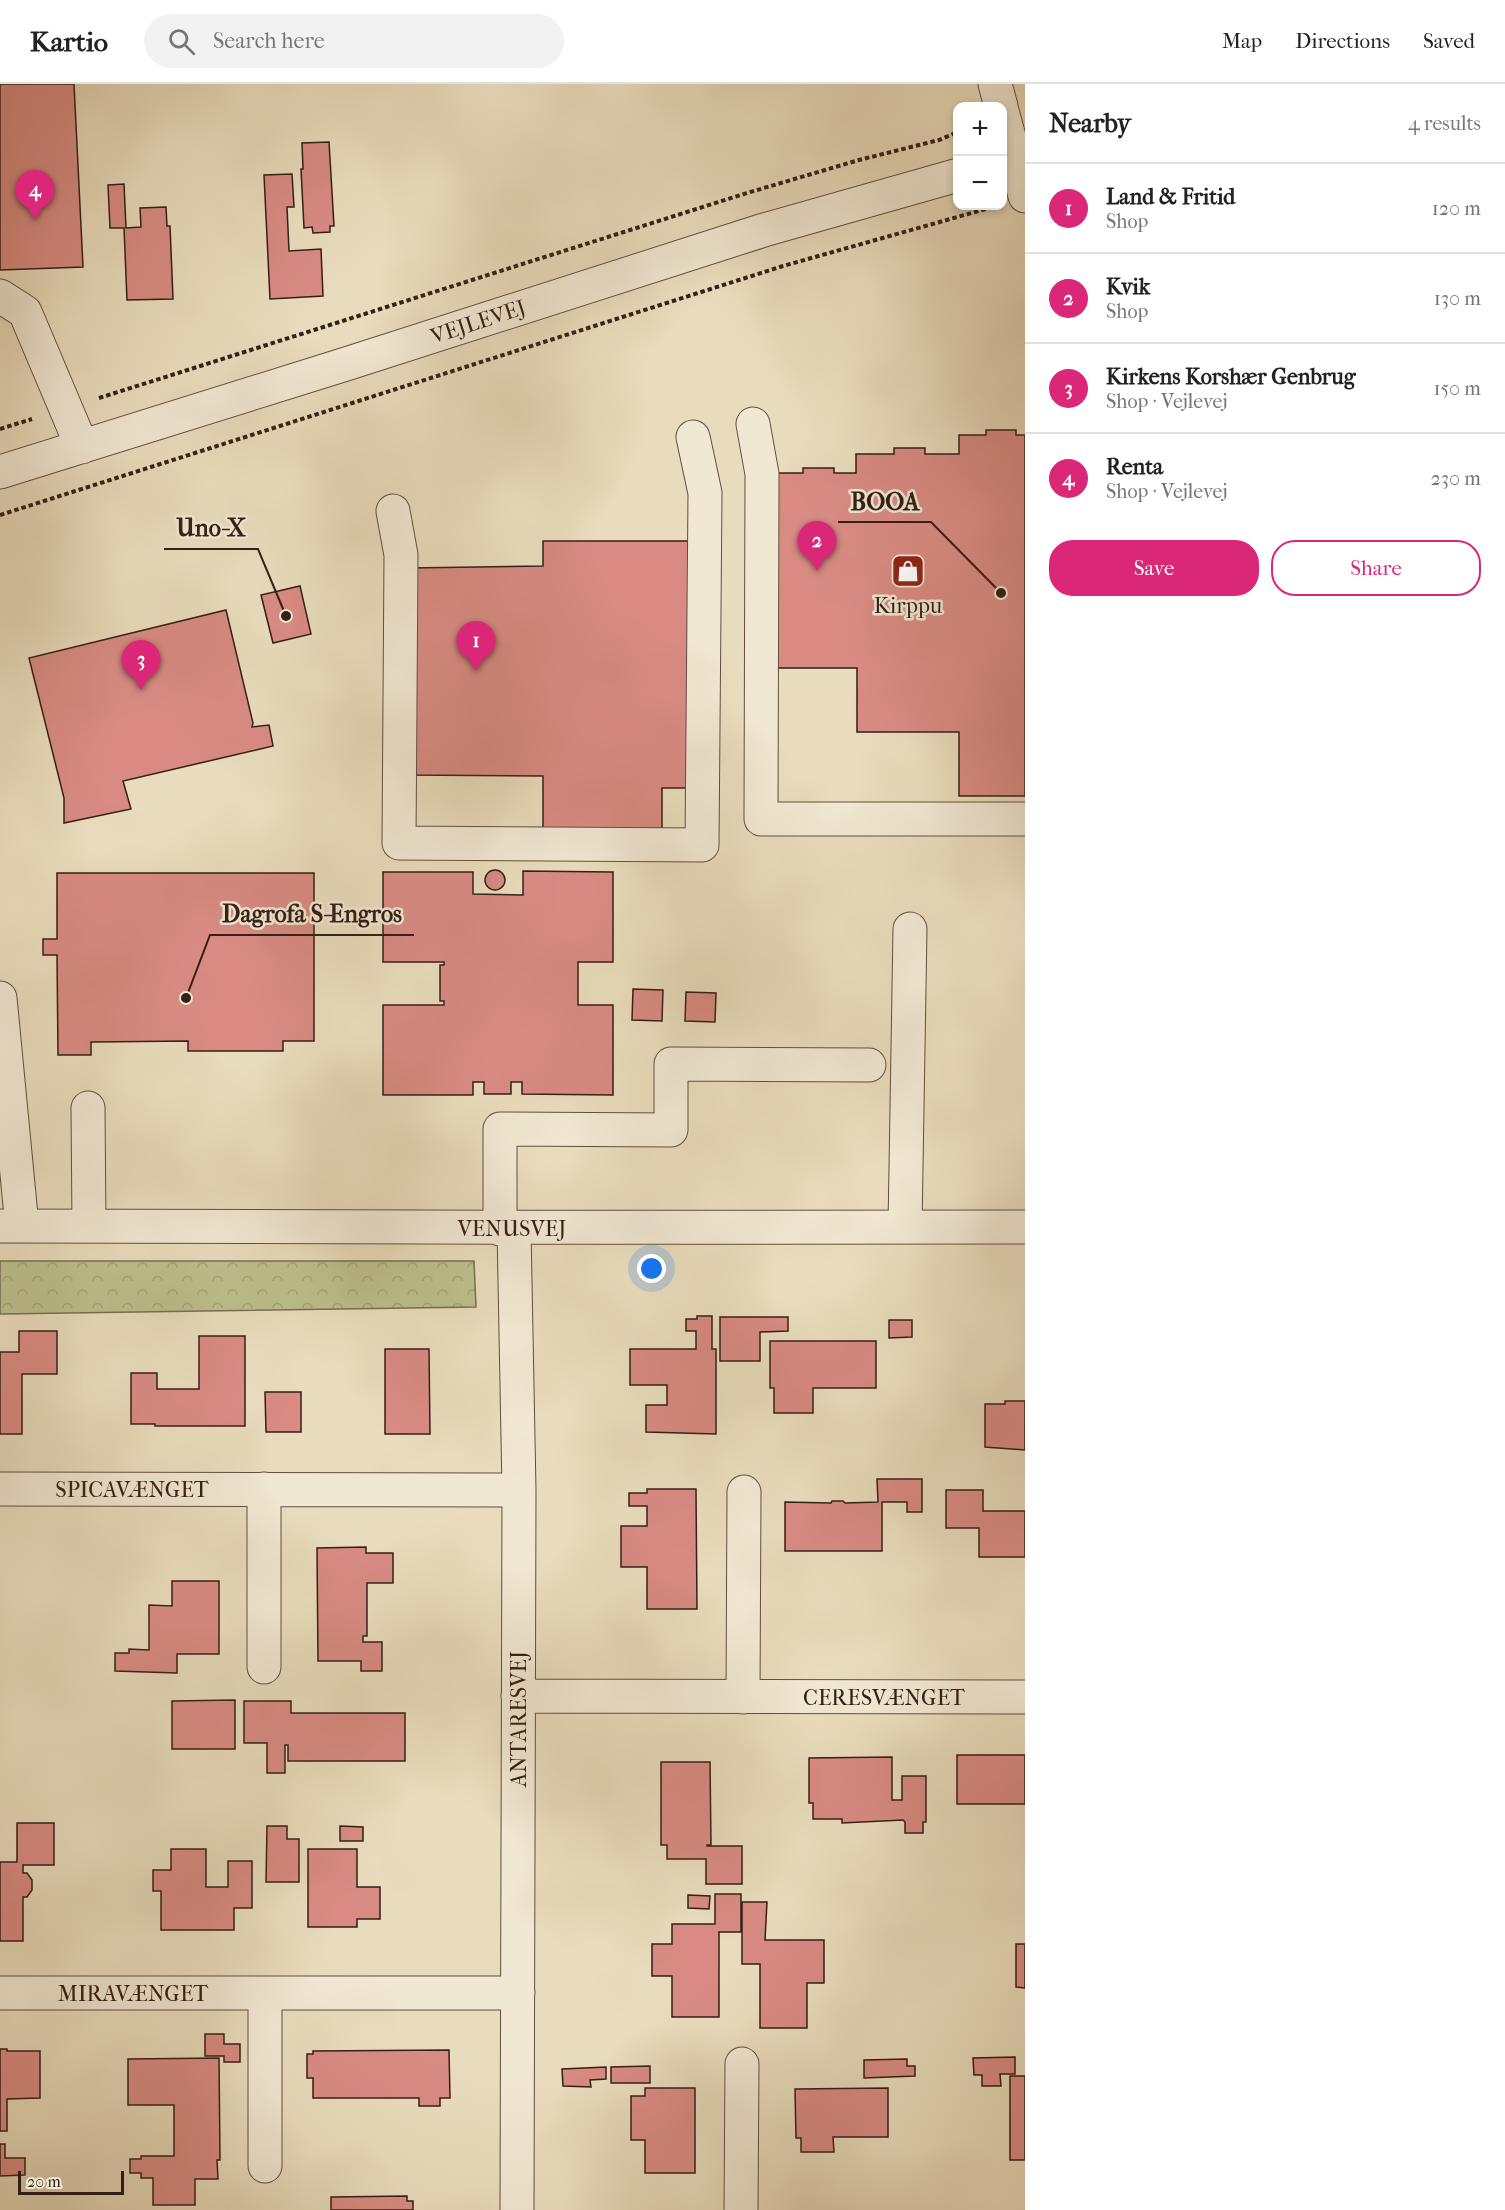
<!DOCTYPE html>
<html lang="en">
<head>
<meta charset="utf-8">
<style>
  :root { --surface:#fff; --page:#f2f2f2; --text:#222; --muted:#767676; --line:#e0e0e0; --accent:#db2777 }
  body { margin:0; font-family:"IM FELL French Canon",serif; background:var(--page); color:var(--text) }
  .controls { position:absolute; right:18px; top:18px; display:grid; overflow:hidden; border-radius:12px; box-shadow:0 3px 9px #0003 }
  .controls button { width:54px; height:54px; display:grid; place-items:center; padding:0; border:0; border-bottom:2px solid var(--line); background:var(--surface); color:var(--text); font:30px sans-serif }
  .scale { position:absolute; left:18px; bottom:15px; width:106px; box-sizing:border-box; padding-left:6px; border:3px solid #341e16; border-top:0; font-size:16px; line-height:21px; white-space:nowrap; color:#341e16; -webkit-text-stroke:4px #f1e8d3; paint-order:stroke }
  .you { position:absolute; left:652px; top:1185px; width:21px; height:21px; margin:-15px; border:4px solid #fff; border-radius:50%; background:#1a73e8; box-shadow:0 0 0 9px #1a73e833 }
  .badge { display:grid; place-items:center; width:39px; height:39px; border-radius:50%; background:var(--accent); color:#fff; font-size:20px; font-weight:700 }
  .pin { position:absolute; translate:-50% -50px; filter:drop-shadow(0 2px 3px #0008) }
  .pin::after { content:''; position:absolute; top:32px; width:21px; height:18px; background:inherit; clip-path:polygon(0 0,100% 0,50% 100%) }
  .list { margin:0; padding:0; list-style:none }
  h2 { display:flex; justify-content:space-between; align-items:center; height:78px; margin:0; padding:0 24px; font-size:26px }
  h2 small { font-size:20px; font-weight:400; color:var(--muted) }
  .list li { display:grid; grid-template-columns:39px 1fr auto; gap:18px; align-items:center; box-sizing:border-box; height:90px; padding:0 24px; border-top:2px solid var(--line) }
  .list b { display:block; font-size:22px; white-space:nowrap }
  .list p { margin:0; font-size:20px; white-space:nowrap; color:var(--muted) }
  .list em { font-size:20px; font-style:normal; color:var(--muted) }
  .actions { display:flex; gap:12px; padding:18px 24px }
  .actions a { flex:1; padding:14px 0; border:2px solid var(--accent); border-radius:24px; text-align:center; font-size:21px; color:var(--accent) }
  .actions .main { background:var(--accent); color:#fff }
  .icon { flex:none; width:33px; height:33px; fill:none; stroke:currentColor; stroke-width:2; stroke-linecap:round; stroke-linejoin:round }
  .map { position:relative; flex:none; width:1025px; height:2126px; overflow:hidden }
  header { display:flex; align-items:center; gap:36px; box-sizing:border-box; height:84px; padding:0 30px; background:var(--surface); border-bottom:2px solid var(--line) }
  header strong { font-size:28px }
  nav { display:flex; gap:33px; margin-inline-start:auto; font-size:21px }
  .search { width:420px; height:54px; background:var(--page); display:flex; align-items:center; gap:15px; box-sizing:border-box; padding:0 21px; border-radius:33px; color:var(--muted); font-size:22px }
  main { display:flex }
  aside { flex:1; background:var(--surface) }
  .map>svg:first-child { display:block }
</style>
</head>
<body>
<header>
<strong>Kartio</strong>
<div class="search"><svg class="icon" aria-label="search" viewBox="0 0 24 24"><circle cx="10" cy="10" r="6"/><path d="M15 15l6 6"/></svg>Search here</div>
<nav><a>Map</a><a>Directions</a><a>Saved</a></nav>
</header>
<main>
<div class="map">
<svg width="1025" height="2126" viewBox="0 0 1025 2126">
  <defs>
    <pattern id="forest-crowns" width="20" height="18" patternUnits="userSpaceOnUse" patternTransform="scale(1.5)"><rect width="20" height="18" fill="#bcbf8c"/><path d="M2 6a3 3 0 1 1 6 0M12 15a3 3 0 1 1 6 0" fill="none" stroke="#a2a478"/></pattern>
  </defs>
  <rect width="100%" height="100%" fill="#e9dcbc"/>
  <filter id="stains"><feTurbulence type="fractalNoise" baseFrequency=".00333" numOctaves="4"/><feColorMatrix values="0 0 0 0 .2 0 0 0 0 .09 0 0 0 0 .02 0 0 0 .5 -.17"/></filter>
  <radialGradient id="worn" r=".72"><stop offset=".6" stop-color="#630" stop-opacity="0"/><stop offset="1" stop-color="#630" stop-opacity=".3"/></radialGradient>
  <path fill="url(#forest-crowns)" stroke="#786e51" stroke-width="1.5" d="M0 1177H474L476 1223 0 1230Z"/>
  <path fill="#d98b83" stroke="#341e16" stroke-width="1.5" d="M0 0H74L83 183 0 186Z
    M329 58 334 142H330V148L313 149 312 143 304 144 301 85H303L302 59Z
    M292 90 294 123H287L289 167 321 165 323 212 270 215 264 91Z
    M124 100 126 144 141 143 140 124 166 123 167 142H170L173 215 127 216 124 144H110L108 101Z
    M986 346H1016V351H1025V712H959V648H857V584H777V389H803V384H834V389H856V370H894V364H925V370H959V351H986Z
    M543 457H688V704H662V748H543V692L407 691 409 484 543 482Z
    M300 502 311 550 273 559 261 511Z
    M226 526 253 639 252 643 269 641 273 662 123 697 131 725 64 739V714L29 574Z
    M485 796a10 10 0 1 1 20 0a10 10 0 1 1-20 0Z
    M523 787 613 788V878H578V921H613V1011L522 1010V998H511V1010H484V998H473V1011H383V921H444V917H440V881H444V878H383V788H473V810L523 811Z
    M57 789H314V957H283V967H188V957L91 958V971H58L57 871H43V855H57Z
    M633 905 663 906 662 937 632 936Z
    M686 908 716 909 715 938 685 937Z
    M697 1232H712V1265H716V1350L646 1348V1321H667V1301H630V1265H696V1247H686V1235H697Z
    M720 1233H788V1247L760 1248V1277H720Z
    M889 1236H912V1253L889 1254Z
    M19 1247H57V1290H22V1350H0V1268H19Z
    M199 1252H245V1342H155V1340H131V1289H157V1305H199Z
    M770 1257H876V1304H813V1329H774V1304H770Z
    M385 1265H429L430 1350H385Z
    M265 1308H301V1348H266Z
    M1005 1317H1025V1366L985 1363V1320H1005Z
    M877 1395H922V1428H907V1418H882V1467H785V1418L831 1419 832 1417H843L845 1419 878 1418Z
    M647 1405H696L697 1525H647V1483H621V1442H647V1422H629V1409H647Z
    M946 1406H983V1427H1025V1473H979V1444H946Z
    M366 1463V1469H393V1499H367V1552H363V1558H382V1587H361V1577H318L317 1464Z
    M172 1497H219V1570H177V1589L115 1587V1569H129V1565L149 1566V1521L172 1522Z
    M235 1616V1665H172V1617Z
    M244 1617H291V1629H405V1677H288V1661H285V1689H267V1659H244Z
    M957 1671H1025V1720H957Z
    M892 1673V1716H902V1692H926V1738H923V1749H905V1738L903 1736 842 1739V1735H813V1719H809V1674Z
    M661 1678H710L711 1761H707V1762H742V1800H706V1775H667V1761H661Z
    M17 1739H54V1781H23V1789H27L32 1796V1806L27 1813H23V1857H0V1778H17Z
    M267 1742H287V1755H299V1798H266Z
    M340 1742 363 1743V1757H340Z
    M171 1765H206V1803H228V1777H252V1824H234V1846H161V1807H153V1786H171Z
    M308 1765H357V1803H380V1835H357V1843H308Z
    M715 1810H741V1848H719V1933H672V1892H652V1860H672V1840H715Z
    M688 1811 710 1812 709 1825 688 1824Z
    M742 1818H767L765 1856H824V1899H807V1944H760V1880H742Z
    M1016 1860H1025V1904L1016 1903Z
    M205 1950H224V1960H240V1978H224V1972H205Z
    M0 1965H7V1967H40V2014L7 2015V2047H0Z
    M449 1966 450 2014H440V2022H419V2014H313V1994H307V1970H313V1967Z
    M1015 1973V1990H1000L1001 2002H982V1991H974L973 1974Z
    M219 1974 220 2076H217L218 2095H195V2121H153V2094H141V2089H130V2075H141V2072H174V2021H128V1975Z
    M907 1975V1982H915V1992L864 1994V1976Z
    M650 1982V1999H611V1983Z
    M606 1983V1995L590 1996 591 2003 563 2002 562 1985Z
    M1010 1992H1025V2076H1010Z
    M645 2004H695V2089H645V2056H631V2012H645Z
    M888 2004V2053H833L834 2068H801V2054H796L795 2005Z
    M0 2060H5V2074H25V2091L0 2092Z
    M407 2112V2117H413V2126H331V2113Z"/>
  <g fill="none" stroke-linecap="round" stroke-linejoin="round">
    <g stroke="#614e40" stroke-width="35">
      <path id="minor" d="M995 0 1001 22
        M1002 27 1025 112
        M0 212 25 228 82 363
        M753 340 762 390 761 735H1025
        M0 388 346 280 764 146 958 91
        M393 427 401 471 399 759 702 761 705 409 693 353
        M0 914 22 1142
        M88 1024 89 1142
        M0 1142C342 1143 683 1144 1025 1143
        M905 1143 910 845
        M500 1145V1045L671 1046V980L869 981
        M514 1145 519 1406 517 2126
        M0 1405 519 1406
        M264 1583V1405
        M518 1612 1025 1613
        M743 1613 744 1408
        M0 1909H518
        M265 2082V1909
        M741 2126 742 1980"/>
    </g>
    <path stroke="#341e16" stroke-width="4" stroke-dasharray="4.5 3" stroke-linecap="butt" d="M99 314 747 109 859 76 939 56 958 48
      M0 345 32 335
      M0 431 783 182 993 123"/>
    <use href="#minor" stroke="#f1e8d3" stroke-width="33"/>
  </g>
  <defs>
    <g id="shop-square" transform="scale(1.725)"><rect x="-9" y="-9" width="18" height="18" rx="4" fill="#8f2418" stroke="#f1e8d3"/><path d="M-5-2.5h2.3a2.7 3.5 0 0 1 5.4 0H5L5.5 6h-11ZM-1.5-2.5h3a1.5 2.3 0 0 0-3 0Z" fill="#fff"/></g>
  </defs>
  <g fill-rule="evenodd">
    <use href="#shop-square" x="908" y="487"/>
  </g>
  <g text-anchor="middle" stroke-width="5" stroke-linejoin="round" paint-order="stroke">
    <g font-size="22" fill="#341e16" stroke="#f1e8d3">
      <text transform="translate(478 237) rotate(-18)" y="8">VEJLEVEJ</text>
      <text x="512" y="1152">VENUSVEJ</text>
      <text x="132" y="1413">SPICAVÆNGET</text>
      <text x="884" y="1621">CERESVÆNGET</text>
      <text transform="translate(518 1635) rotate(-90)" y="8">ANTARESVEJ</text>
      <text x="133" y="1917">MIRAVÆNGET</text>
    </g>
    <g font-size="22" fill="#341e16" stroke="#f1e8d3">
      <text x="908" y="529">Kirppu</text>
    </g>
  </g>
  <path fill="none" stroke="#341e16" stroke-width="2" d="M1001 509L931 438H838M286 532L258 465H164M186 914L210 851H414"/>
  <g fill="#341e16" stroke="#f1e8d3" stroke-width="2">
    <circle cx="1001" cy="509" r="6"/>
    <circle cx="286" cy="532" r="6"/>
    <circle cx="186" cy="914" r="6"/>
  </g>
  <g font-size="24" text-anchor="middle" font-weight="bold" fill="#341e16" stroke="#f1e8d3" stroke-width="5" stroke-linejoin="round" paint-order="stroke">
    <text x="885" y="426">BOOA</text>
    <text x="211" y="452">Uno-X</text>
    <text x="312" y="838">Dagrofa S-Engros</text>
  </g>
  <rect width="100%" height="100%" filter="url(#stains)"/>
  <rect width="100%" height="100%" fill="url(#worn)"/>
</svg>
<div class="controls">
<button>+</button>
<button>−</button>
</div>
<div class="scale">20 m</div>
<div class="you"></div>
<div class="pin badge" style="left:476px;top:587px">1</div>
<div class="pin badge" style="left:817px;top:487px">2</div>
<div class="pin badge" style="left:141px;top:606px">3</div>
<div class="pin badge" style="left:35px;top:136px">4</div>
</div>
<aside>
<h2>Nearby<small>4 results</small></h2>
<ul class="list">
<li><span class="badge">1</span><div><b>Land &amp; Fritid</b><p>Shop</p></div><em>120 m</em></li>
<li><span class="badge">2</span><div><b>Kvik</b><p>Shop</p></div><em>130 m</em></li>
<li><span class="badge">3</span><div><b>Kirkens Korshær Genbrug</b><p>Shop · Vejlevej</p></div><em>150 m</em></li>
<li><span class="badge">4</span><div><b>Renta</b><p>Shop · Vejlevej</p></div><em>230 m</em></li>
</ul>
<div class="actions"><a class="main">Save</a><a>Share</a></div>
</aside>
</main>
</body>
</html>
